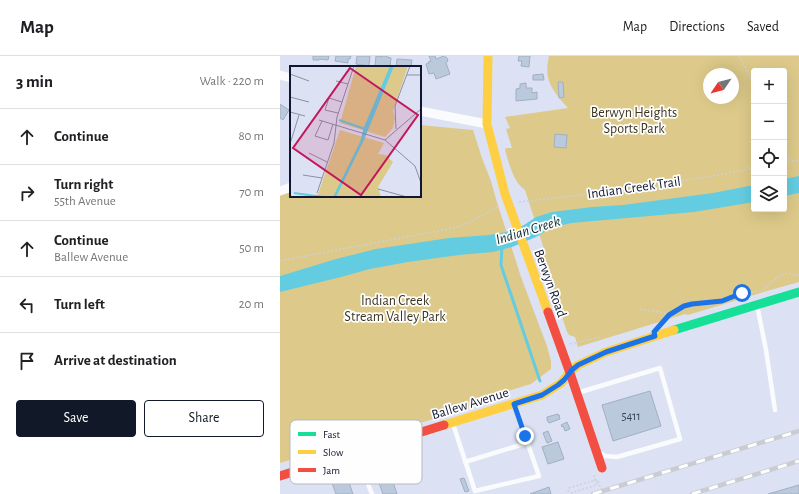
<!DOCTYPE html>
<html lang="en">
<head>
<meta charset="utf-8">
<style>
  :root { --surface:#fff; --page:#f2f2f2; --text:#202124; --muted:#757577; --line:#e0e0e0; --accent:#111827 }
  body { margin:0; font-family:"Alegreya Sans",sans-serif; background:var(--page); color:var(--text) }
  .controls { position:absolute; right:12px; top:12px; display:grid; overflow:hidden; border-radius:4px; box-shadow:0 4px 16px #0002 }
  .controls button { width:36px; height:36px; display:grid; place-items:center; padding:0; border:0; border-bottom:1px solid var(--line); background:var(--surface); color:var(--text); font:20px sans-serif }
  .compass { position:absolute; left:423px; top:12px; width:36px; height:36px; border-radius:50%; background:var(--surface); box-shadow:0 4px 16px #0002; rotate:235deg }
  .stop { position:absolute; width:12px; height:12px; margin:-9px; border:3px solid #1a73e8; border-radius:50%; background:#fff }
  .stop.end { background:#1a73e8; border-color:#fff; box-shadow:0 1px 4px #0008 }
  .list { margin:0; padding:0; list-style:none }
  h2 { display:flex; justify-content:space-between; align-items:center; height:52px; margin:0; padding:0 16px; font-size:17px }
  h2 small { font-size:13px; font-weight:400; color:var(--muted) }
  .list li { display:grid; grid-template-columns:26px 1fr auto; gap:12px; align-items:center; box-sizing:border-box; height:56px; padding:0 16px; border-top:1px solid var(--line) }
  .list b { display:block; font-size:15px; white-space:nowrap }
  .list p { margin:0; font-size:13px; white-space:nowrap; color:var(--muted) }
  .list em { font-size:13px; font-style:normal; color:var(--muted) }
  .actions { display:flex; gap:8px; padding:12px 16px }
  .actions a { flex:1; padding:9px 0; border:1px solid var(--accent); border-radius:4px; text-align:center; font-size:14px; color:var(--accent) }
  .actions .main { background:var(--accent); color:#fff }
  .icon { flex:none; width:22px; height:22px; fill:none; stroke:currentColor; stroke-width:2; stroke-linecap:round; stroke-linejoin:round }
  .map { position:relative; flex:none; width:519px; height:438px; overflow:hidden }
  header { display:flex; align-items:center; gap:24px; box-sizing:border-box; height:56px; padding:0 20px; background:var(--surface); border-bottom:1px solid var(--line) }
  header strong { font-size:19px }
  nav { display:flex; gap:22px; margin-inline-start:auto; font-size:14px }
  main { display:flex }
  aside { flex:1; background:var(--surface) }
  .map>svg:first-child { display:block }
</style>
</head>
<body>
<header>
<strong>Map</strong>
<nav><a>Map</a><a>Directions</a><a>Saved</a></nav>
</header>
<main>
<aside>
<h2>3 min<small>Walk · 220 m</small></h2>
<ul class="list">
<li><svg class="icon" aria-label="ahead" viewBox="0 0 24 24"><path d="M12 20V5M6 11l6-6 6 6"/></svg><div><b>Continue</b></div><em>80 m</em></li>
<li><svg class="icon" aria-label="right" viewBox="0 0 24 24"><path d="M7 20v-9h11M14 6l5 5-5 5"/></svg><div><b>Turn right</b><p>55th Avenue</p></div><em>70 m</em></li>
<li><svg class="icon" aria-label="ahead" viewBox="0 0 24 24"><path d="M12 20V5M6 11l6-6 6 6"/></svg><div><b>Continue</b><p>Ballew Avenue</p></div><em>50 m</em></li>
<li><svg class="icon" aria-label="left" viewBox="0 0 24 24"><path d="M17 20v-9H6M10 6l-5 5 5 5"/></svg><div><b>Turn left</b></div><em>20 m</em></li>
<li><svg class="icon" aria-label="arrive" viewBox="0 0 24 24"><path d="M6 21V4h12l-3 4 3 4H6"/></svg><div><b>Arrive at destination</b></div></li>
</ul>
<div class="actions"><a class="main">Save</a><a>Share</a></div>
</aside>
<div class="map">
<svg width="519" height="438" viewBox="0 0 519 438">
  <rect width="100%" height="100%" fill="#dce2f3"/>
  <path fill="#ddca8a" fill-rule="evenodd" d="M269 0H519V226L487 235 408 259 405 258 298 291 295 281 289 279 287 276 267 214 263 199V190L245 134C233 126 229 107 225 94L226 92H232L226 73 230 72 225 61 288 52C273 35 263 25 269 0ZM474 15H504V153H474ZM429 18H453V42H429Z
    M140 69 193 74 202 102 211 125 216 143 241 221 267 290 271 305V313L251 328 209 341 189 351 147 365 99 377 0 407V139L11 136V140H140Z"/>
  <path fill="#64cce1" d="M519 120V137L504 140V123Z
    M474 129V146L414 156 292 167 273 171 256 181 232 191 213 196 179 199 128 206 90 213 61 221 0 236V220L56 203 96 193 169 182 209 179 226 176 244 169 256 161 272 156 312 151 343 149 433 137Z"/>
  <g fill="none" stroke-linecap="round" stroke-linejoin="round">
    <path stroke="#64cce1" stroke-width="3" d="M222 191 221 209 260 325"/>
  </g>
  <path fill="#bac9dc" stroke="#a2afc3" d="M33 0H49L48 4 39 3V4H33Z
    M56 0H71L70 3H68V7L55 5Z
    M77 0H90L89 10 76 8Z
    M96 0 102 1V0H107V1L111 2 110 11H95Z
    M149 0H155L156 3 164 0 167 2 168 5 166 7 170 18 156 23 154 17 149 18 146 8 149 7 148 6 151 5Z
    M239 0H250L249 11 241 10 242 5H238Z
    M117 3 132 4 131 11H116Z
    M263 18 264 24H253V19Z
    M278 26H283L284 41 279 42Z
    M246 27V32H252V37L257 36V43L236 45V33L240 32V28Z
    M0 48 9 54 3 64 0 62Z
    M275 78 287 79 286 92 274 91Z
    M370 335 381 370 333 385 322 349Z
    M278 358 279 360V359L280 363 269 367 267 364V361Z
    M287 366 290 373 285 375 283 370 282 371 281 369Z
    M268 375 272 385 267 387 263 377Z
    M278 386 284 403 268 408 262 391Z
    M67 421 73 438H56L52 427Z
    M184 422 189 435 185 436 180 423Z
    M112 423 117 438H103L99 427Z
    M519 429V438H488Z
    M269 431 271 438H250Z"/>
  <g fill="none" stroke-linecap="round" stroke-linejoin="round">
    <path stroke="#ced0d6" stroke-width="1.5" stroke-dasharray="2 2" stroke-linecap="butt" d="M459 0 474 28
      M504 101 512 104
      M504 106 519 104
      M468 112 474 107
      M239 146 299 139 422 122 474 112
      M0 205 78 190 174 172 188 167 216 152 219 150
      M360 253C370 255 380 255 389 259
      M383 266 389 259 403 250 413 248 442 245 462 237 482 235 500 219 507 217 515 219H519
      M290 288 321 281
      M315 420H314L317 429 291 437 288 435 289 432 316 424 318 425
      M318 425 323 438"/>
    <path stroke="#fafbfd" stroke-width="4.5" d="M477 249 486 294 495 354
      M297 337 380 312 400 383 337 401 325 400 319 396
      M173 368 195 435 259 420 234 348
      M76 398 92 438
      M185 406 247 387"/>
    <path stroke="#fafbfd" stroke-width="9" d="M0 19 11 22
      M140 55 207 68
      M0 135 11 131"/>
    <path stroke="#16e098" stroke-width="9" d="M394 274 519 236"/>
    <path stroke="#ffcf43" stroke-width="9" d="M208 0 207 68 225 138 268 256
      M164 369 262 339 281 327 292 314 298 309 326 296 394 274"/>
    <path stroke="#f24e42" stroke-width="9" d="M268 256 290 317 322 412
      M0 420 164 369"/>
    <g stroke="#caccd2" stroke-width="4.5">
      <path id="rail" d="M313 438 519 375
        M412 438 519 405"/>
    </g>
    <use href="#rail" stroke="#fefefe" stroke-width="3" stroke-dasharray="9" stroke-linecap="butt"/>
  </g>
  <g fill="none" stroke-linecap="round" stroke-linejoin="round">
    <path stroke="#1a73e8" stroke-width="5" d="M245 380 234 348 262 339 278 329 284 324 292 314 298 309 326 296 375 280 374 276 389 259 404 250 412 248 442 245 462 237"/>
  </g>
  <g text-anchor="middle" stroke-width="3.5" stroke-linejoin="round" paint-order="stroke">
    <g font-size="12" fill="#3b445d">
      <text x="351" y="364">5411</text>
    </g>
    <g font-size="14" fill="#3d3620" stroke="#fefefe">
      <text x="354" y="61">Berwyn Heights<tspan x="354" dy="16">Sports Park</tspan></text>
      <text x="115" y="249">Indian Creek<tspan x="115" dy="16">Stream Valley Park</tspan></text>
    </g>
    <g font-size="14" fill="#111733" stroke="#fefefe">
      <text transform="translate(354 131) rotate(-8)" y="5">Indian Creek Trail</text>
      <text transform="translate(271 227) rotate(70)" y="5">Berwyn Road</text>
      <text transform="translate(190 347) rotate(-17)" y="5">Ballew Avenue</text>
    </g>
    <g font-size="15" font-style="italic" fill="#112e33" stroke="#fefefe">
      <text transform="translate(248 174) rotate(-17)" y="5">Indian Creek</text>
    </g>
  </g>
  <g transform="translate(10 10)">
    <rect width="131" height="131" fill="#dce2f3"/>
    <path d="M66 0H118L103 45 105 52 103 62 95 71 50 57ZM50 64 94 77 88 88 96 89 103 96 88 121 91 131H23L28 128Z" fill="#ddca8a"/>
    <path d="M100 0H104L74 74 46 131H43L70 76 74 61Z" fill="#64cce1"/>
    <path fill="none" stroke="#64cce1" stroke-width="2" d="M49 54 75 63M4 127 33 131"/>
    <path fill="none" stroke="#8b91a6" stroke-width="1" d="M0 8 19 15M117 9H131M46 15 58 18M0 31 19 36M0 46 15 50M48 47 35 44 39 32 52 36M29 54 95 74 125 100 131 117M32 55 25 70 38 74 43 58M106 63 105 40 120 0M95 74 131 43M0 78 9 49M19 87 37 96M13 109 32 112M88 123 117 131M27 127 44 77 47 51 64 0"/>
    <path fill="#c2185b" fill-opacity="0.15" stroke="#c2185b" stroke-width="2" d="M60 2 128 49 71 129 3 82Z"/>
    <rect width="131" height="131" fill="none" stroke="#111733" stroke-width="2"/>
  </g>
  <rect x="10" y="364" width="132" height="64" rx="6" fill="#fefefe" stroke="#b7b9c1" stroke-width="1"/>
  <rect x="18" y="376" width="18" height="4" fill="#16e098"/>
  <rect x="18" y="394" width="18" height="4" fill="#ffcf43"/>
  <rect x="18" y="412" width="18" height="4" fill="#f24e42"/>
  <g font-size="11" fill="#111733">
    <text x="43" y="382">Fast</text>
    <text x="43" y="400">Slow</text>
    <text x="43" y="418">Jam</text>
  </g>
</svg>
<div class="controls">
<button>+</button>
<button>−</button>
<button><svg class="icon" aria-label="locate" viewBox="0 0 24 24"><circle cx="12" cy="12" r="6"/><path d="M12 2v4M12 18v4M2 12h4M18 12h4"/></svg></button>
<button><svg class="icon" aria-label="layers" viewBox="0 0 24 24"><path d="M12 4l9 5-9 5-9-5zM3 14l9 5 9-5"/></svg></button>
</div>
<svg class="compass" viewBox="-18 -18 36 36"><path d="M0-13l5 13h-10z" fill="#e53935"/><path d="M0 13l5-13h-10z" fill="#757577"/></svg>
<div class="stop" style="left:462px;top:237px"></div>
<div class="stop end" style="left:245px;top:380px"></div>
</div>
</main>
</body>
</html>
